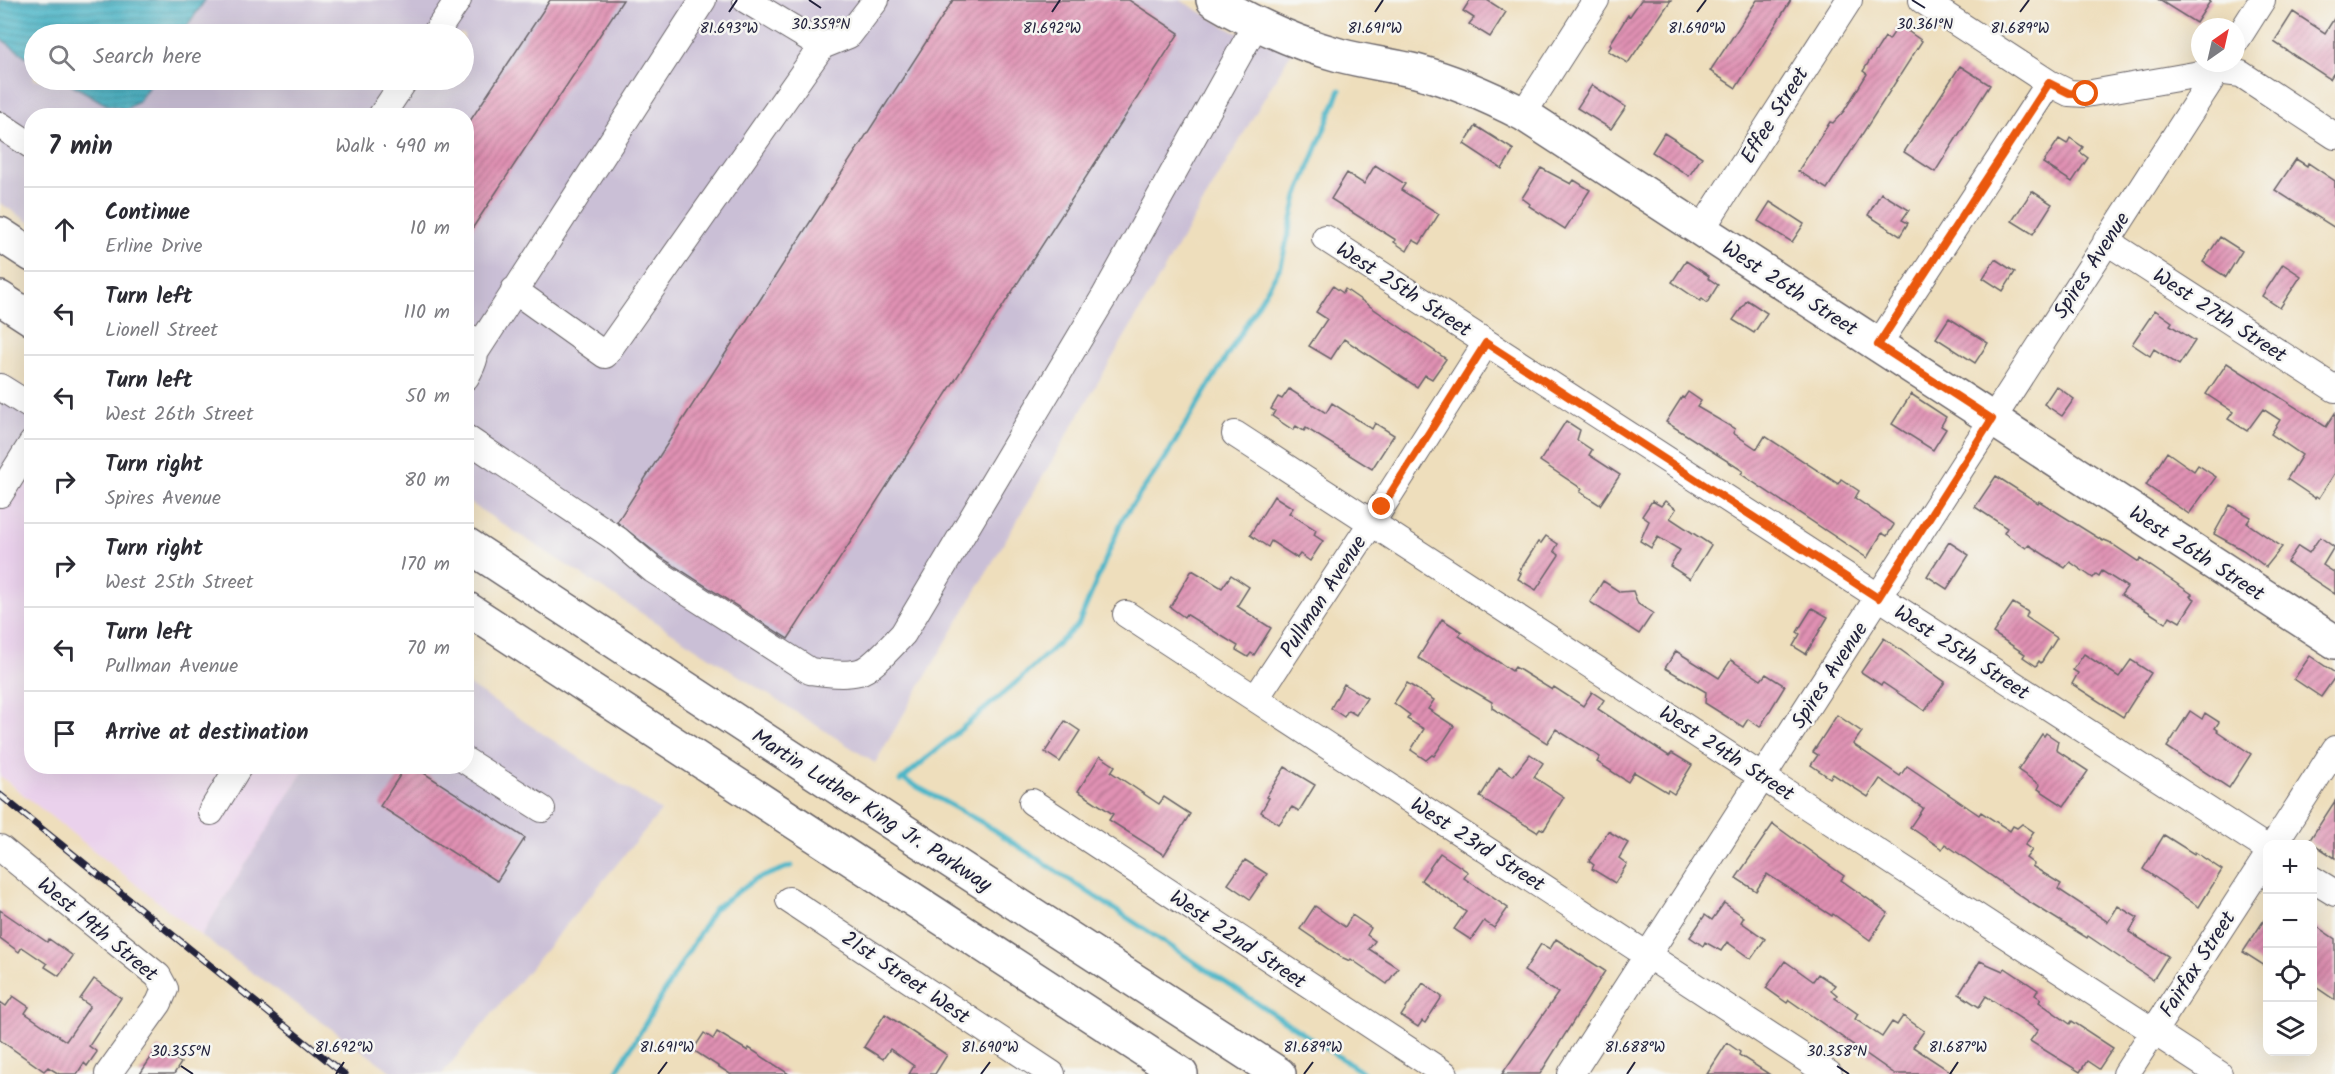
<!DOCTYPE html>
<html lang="en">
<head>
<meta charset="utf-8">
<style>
  :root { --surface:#fff; --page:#f7f7f7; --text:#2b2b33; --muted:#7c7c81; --line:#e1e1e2 }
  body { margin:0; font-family:Kalam,sans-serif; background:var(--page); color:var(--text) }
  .controls { position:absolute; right:18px; bottom:18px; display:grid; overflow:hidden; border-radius:12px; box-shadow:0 6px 24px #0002 }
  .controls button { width:54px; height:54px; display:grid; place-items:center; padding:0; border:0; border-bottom:2px solid var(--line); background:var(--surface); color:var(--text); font:30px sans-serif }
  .compass { position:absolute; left:2191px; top:18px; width:54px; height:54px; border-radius:50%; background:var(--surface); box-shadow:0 6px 24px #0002; rotate:34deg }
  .stop { position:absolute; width:18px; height:18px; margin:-14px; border:4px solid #ea580c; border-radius:50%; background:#fff }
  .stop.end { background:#ea580c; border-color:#fff; box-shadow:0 2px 6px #0008 }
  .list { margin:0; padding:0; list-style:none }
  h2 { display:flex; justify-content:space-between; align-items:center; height:78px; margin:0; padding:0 24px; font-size:26px }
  h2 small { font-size:20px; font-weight:400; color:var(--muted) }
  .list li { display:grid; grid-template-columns:39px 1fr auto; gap:18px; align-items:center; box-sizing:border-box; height:84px; padding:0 24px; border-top:2px solid var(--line) }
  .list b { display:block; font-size:22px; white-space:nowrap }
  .list p { margin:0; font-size:20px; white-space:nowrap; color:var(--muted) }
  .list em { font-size:20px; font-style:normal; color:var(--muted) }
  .icon { flex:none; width:33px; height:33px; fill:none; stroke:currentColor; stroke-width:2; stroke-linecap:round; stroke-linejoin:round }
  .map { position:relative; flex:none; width:2335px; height:1074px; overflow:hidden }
  .search { position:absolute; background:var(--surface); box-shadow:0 6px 24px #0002; left:24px; top:24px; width:450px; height:66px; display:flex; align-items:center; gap:15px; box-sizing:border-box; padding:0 21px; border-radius:33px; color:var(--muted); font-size:22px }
  .panel { position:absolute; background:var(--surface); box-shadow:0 6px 24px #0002; left:24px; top:108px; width:450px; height:666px; border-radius:24px }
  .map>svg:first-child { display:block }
</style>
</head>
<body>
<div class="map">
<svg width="2335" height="1074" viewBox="0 0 2335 1074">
  <defs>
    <pattern id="water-rules" width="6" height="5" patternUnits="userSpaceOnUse" patternTransform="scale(1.5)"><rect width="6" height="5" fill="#4bb6c8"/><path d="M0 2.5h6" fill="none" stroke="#3e94a4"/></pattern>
    <pattern id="building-hatch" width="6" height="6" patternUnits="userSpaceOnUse" patternTransform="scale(1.5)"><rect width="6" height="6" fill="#e091b3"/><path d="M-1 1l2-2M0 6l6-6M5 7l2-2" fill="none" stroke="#b57693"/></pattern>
  </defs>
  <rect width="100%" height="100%" fill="#f6f6f2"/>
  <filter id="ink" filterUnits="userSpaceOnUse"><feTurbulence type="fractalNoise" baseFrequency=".0167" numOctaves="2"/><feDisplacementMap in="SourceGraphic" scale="12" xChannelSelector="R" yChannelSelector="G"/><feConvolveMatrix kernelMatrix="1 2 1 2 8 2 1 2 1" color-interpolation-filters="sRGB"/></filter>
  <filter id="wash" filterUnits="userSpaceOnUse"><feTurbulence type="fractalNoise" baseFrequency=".008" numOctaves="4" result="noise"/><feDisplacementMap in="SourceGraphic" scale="24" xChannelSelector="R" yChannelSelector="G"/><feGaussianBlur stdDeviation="1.35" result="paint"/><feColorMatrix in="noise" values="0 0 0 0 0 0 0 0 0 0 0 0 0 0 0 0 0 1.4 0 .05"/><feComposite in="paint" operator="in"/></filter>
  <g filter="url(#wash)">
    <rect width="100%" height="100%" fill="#eedebc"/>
    <path fill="#ead1ec" d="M31 434 32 766 306 767 201 936 0 776V482Z"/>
    <path fill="#cabfd6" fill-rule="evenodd" d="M0 0H1180L1233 31 1292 51 875 763 467 501 466 116H32L31 223 0 203ZM34 34H464V80H34Z
      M0 372 32 393 31 434 0 482Z
      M467 684 661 811 442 1074H395L201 936 306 767 466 766Z"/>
    <path fill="url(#water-rules)" stroke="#366c82" stroke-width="1.5" d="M0 0H205L182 34H34V62L0 38Z
      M64 80H153L138 102 126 109 107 105Z"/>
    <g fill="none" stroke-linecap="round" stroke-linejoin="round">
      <path stroke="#4bb6c8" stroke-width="5" d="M903 779 983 823 1365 1074
        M900 781 1020 679 1078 625 1123 518 1166 457 1281 266 1297 197 1340 90
        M615 1074 714 909 754 880 791 866"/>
    </g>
    <g id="blocks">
      <path fill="url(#building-hatch)" d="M550 0H623L466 238V127Z
        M953 0H1129L1179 33 788 639 662 558 617 522Z
        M1470 0H1487L1506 12 1490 37 1469 24 1474 18 1463 11Z
        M1641 0H1671L1628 63 1608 51 1612 45 1610 44 1628 15 1630 16Z
        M1757 0H1791L1736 88 1710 71Z
        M2159 0H2211L2196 23Z
        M2293 12 2325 33 2335 17V71L2330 79 2274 42Z
        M1899 25 1922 41 1827 189 1798 171 1830 122 1833 123 1844 111 1867 74 1863 71 1885 37 1889 40Z
        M1960 66 1990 85 1935 172 1904 152Z
        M1592 85 1626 107 1611 129 1577 108Z
        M1476 126 1514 150 1502 169 1464 144Z
        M1664 133 1702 157 1689 176 1652 152Z
        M2070 138 2083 147 2080 152 2088 158 2072 182 2043 163 2059 139 2067 144Z
        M2296 159 2307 166 2308 163 2335 181V228L2275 190Z
        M1375 165 1405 184 1401 190 1439 214 1420 244 1413 240 1407 251 1394 242 1396 240 1331 199 1347 173 1364 184Z
        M1541 168 1571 184 1574 180 1590 190 1565 229 1529 206 1530 204 1522 198Z
        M2032 191 2052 204 2033 234 2012 221Z
        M1881 193 1909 210 1902 220 1908 223 1900 236 1868 215Z
        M1770 202 1804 224 1792 242 1758 221Z
        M2220 237 2242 251 2226 277 2203 262Z
        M1995 259 2015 272 2003 291 1983 278Z
        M1686 261 1709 276 1708 278 1718 285 1707 303 1702 299 1700 301 1672 282Z
        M2283 264 2301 276 2280 308 2262 296Z
        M1333 286 1343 293 1345 289 1446 359 1432 379 1425 375 1417 387 1344 339 1331 359 1309 346 1327 319 1316 312Z
        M1747 300 1767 313 1754 333 1733 320Z
        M2155 310 2172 322 2170 325 2195 341 2179 365 2154 349 2150 356 2132 344Z
        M1949 318 1988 343 1975 363 1936 338Z
        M2227 363 2326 427 2335 413V473L2319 498 2316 496 2315 498 2287 479 2302 455 2271 434 2280 420 2263 409 2247 431 2228 419 2233 412 2206 394Z
        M2056 386 2074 399 2062 416 2044 404Z
        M1289 389 1326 413 1332 403 1372 429 1375 423 1394 435 1372 469 1306 428 1304 431 1296 426 1293 430 1272 416 1275 411 1271 409 1278 397 1282 399Z
        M1688 392 1701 401 1697 407 1735 429 1733 433 1757 449 1765 436 1838 484 1841 479 1859 491 1855 498 1894 525 1887 536 1882 533 1867 558 1741 474 1743 471 1666 422 1682 397 1684 398Z
        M1911 394 1946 417 1941 426 1946 429 1933 450 1892 424Z
        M1566 421 1580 430 1577 440 1592 450 1589 455 1620 475 1600 505 1580 492 1582 489 1540 461Z
        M2167 452 2194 471 2198 465 2216 477 2189 514 2146 485Z
        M1996 476 2038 503 2039 501 2103 541 2104 540 2109 542 2139 562 2140 559 2192 594 2190 596 2195 599 2180 622 2170 616 2166 623 2144 609 2121 595 2127 587 2102 571 2099 576 2096 574 2093 578 2070 562 2065 568 2029 545 2026 548 2004 533 2007 528 1975 507Z
        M1274 496 1293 508 1289 513 1316 530 1314 535 1323 541 1310 561 1300 554 1297 558 1271 541 1268 547 1250 535Z
        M1652 501 1661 506 1665 501 1676 509 1670 518 1711 545 1690 579 1670 566 1680 550 1658 537 1651 548 1640 541 1649 521 1642 516Z
        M2230 505 2251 517 2247 523 2282 547 2266 567 2243 550 2214 534Z
        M1546 536 1558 544 1554 551 1559 555 1536 590 1518 579 1521 573 1519 572 1538 542 1541 543Z
        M2320 537 2334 547 2323 565 2335 573V594L2287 562 2298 546 2309 553Z
        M1949 542 1969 555 1947 589 1927 576Z
        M1192 570 1222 588 1231 575 1249 587 1237 606 1271 628 1254 655 1251 653 1248 657 1236 650 1238 646 1186 614 1184 617 1170 607Z
        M1603 581 1620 592 1633 591 1638 604 1653 613 1639 634 1590 602Z
        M2013 603 2028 612 2026 617 2057 638 2041 663 2039 661 2036 666 2023 657 2025 654 1993 633Z
        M1812 608 1828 617 1806 654 1793 646 1800 634 1797 632Z
        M1442 619 1462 632 1459 636 1512 671 1515 667 1552 690 1554 687 1583 706 1592 692 1604 700 1598 709 1669 756 1672 753 1692 765 1674 794 1668 790 1667 792 1634 772 1628 782 1597 762 1600 757 1556 729 1547 743 1492 708V702L1418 658Z
        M1884 638 1945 682 1925 711 1883 683 1881 685 1861 672Z
        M1676 651 1719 678 1731 660 1761 680 1766 674 1785 686 1760 727 1748 719 1743 727 1705 703 1706 692 1665 668Z
        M2084 654 2119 677 2131 660 2151 673 2123 717 2072 684 2078 673 2073 670Z
        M2310 656 2335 673V677L2321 697 2294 679Z
        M1407 683 1434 700 1428 709 1454 726 1434 756 1432 755 1426 760 1411 750 1424 729 1407 719 1410 715 1394 703Z
        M1344 684 1367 698 1356 715 1348 710 1344 717 1331 708Z
        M2190 711 2202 719 2205 713 2219 722 2215 728 2218 730 2217 731 2251 754 2229 788 2167 747Z
        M1837 715 1862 732 1853 744 1900 776 1907 766 1979 815 1981 812 2010 831 2013 826 2017 828 2022 824 2034 832 2025 845 2032 850 2026 858 2034 864 2032 866 2061 884 2058 889 2108 922 2118 906 2138 918 2129 932 2168 956 2153 980 2088 936 2087 938 2031 903 1945 844 1942 849 1910 827 1923 808 1880 779 1868 797 1833 774 1830 778 1811 765 1818 755 1813 752Z
        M1065 721 1080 731 1060 762 1045 752Z
        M2046 733 2058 741 2056 750 2088 771 2064 806 2038 789 2040 785 2018 770 2042 734 2044 736Z
        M1530 754 1543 763 1534 777 1564 797 1544 830 1540 828 1537 832 1480 797 1499 767 1513 776Z
        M1100 756 1115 766 1111 772 1159 804 1164 797 1190 814 1164 855 1109 820 1113 814 1078 791Z
        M406 766H413L525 838 497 881 380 806Z
        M1285 767 1315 785 1299 811 1292 807 1279 824 1261 812 1269 798 1266 797Z
        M2335 801V858L2309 841Z
        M1773 824 1844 876 1841 880 1888 913 1870 940 1833 914 1832 916 1767 874 1756 891 1736 878Z
        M1608 831 1628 843 1619 858 1627 864 1615 883 1592 869 1594 865 1589 861Z
        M2164 835 2194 854 2195 852 2222 870 2199 907 2143 869Z
        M1440 853 1468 872 1464 878 1508 908 1494 928 1484 921 1471 940 1454 929 1466 912 1421 880Z
        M1245 860 1267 874 1250 899 1228 884Z
        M1724 903 1744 917 1741 922 1765 939 1751 959 1727 942 1721 951 1705 942 1703 946 1690 937 1705 915 1712 920Z
        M1315 906 1345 927 1352 915 1371 928 1367 935 1375 941 1369 949 1398 968 1387 984 1351 959 1350 961 1341 957 1300 929Z
        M0 910 47 942 49 939 73 956 59 976 45 967 47 964 22 947 19 952 0 938Z
        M2268 914V968L2243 952Z
        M2313 924 2335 939V1000L2313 985Z
        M1556 939 1605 971 1540 1074H1502L1558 993 1524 971 1541 944 1550 949Z
        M1785 961 1813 981 1818 974 1835 985 1831 990 1837 995 1835 998 1858 1014 1855 1019 1882 1037 1892 1022 1897 1025 1903 1016 1924 1031 1913 1047 1954 1074H1895L1789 1000 1787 1003 1766 988Z
        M1980 961 2003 971 2005 968 2038 990 2035 995 2041 999 2039 1002 2070 1024 2072 1021 2113 1048 2099 1069 2087 1061 2080 1072 2030 1041 2038 1030 1986 996 1979 1007 1959 994Z
        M94 979 121 998 89 1046 97 1052 87 1066 84 1063 77 1074H59L48 1067 44 1071 0 1040V1002L6 1006 13 996 29 1007 25 1013 66 1041 90 1006 80 999Z
        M1423 983 1442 997 1425 1023 1422 1021 1418 1027 1401 1016Z
        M885 1014 947 1055 935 1074H909L914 1066 890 1049 883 1059 864 1047Z
        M717 1032 748 1051 749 1048 789 1074H730L693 1050 704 1033 713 1039Z
        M1727 1043 1740 1052 1739 1055 1769 1074H1707Z
        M158 1047 181 1063 174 1074H140Z"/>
    </g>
  </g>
  <g filter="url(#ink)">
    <use href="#blocks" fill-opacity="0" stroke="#696468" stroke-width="1.5"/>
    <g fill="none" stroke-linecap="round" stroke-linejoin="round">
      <g stroke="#696468" stroke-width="28">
        <path id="minor" d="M746 0 822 46 849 35 876 0
          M1922 0 2049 83 2069 93 2086 94 2217 71 2241 74 2335 136
          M435 34 458 0
          M2236 41 2262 0
          M1523 114 1596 0
          M381 116 405 80
          M0 125 32 146
          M1701 230 1849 0
          M1325 238 2268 849
          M2106 241 2335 389
          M514 290 605 355 822 46
          M1878 345 2049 83
          M475 353 703 0
          M466 377C473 365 480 350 471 338
          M0 387 32 407
          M1235 434 2219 1074
          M466 438 618 540 653 570 810 671C825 673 844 676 859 672 872 669 893 644 903 634L1104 297 1256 24
          M0 494 32 443
          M1126 614 1829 1074
          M1256 698 1372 522 1486 343
          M466 761 542 809
          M1032 802 1445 1074
          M211 812 239 766
          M2274 844 2335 749
          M0 848 158 976 165 989 159 1003 108 1074
          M2312 879 2335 893
          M789 900 1052 1074
          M1571 1074 2222 63
          M2126 1074 2268 855"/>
      </g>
      <g stroke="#696468" stroke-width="36">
        <path id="major" d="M1213 0C1252 23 1295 43 1339 55 1365 62 1391 65 1416 71 1454 81 1488 96 1523 114L2335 642"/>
      </g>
      <g stroke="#696468" stroke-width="36">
        <path id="highway" d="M0 234 32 255
          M0 298 32 319
          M466 544 881 816 1279 1074
          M466 608 1181 1074"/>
      </g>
      <use href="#minor" stroke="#fff" stroke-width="26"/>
      <use href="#major" stroke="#fff" stroke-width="33"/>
      <use href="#highway" stroke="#fff" stroke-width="33"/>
      <g stroke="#22223b" stroke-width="7">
        <path id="rail" d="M0 795 344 1074"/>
      </g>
      <use href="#rail" stroke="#f6f6f2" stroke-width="4.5" stroke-dasharray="14" stroke-linecap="butt"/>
    </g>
  </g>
  <g fill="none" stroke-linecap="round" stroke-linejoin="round" filter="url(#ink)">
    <path stroke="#ea580c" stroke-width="8" d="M1382 507 1486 343 1878 598 1992 419 1878 345 2049 83 2069 93 2086 94"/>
  </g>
  <path fill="none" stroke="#22223b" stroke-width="2" d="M809 0 821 8M1912 0 1925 8M729 12 737 0M1052 12 1060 0M1375 12 1383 0M1697 12 1706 0M2020 12 2029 0M181 1066 193 1074M1837 1066 1849 1074M336 1074 344 1062M658 1074 667 1062M981 1074 990 1062M1304 1074 1313 1062M1627 1074 1635 1062M1950 1074 1958 1062"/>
  <g text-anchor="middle" stroke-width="5" stroke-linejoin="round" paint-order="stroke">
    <g font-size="21" fill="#22223b" stroke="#f6f6f2">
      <text transform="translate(1774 115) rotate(-58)" y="7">Effee Street</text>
      <text transform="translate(2091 265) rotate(-57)" y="7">Spires Avenue</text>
      <text transform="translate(1790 288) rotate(33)" y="7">West 26th Street</text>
      <text transform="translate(1404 289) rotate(33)" y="7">West 25th Street</text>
      <text transform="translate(2220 315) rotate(33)" y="7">West 27th Street</text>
      <text transform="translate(2197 553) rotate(33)" y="7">West 26th Street</text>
      <text transform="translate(1323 596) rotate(-57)" y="7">Pullman Avenue</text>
      <text transform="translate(1962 652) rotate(33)" y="7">West 25th Street</text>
      <text transform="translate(1829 675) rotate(-57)" y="7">Spires Avenue</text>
      <text transform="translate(1727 753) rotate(33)" y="7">West 24th Street</text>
      <text transform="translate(872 810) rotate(33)" y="7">Martin Luther King Jr. Parkway</text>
      <text transform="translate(1478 844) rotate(33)" y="7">West 23rd Street</text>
      <text transform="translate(98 929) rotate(40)" y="7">West 19th Street</text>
      <text transform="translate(1238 939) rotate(34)" y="7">West 22nd Street</text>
      <text transform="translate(2197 964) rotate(-57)" y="7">Fairfax Street</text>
      <text transform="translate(906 977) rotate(34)" y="7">21st Street West</text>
    </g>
  </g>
  <g font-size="15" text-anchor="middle" fill="#22223b" stroke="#f6f6f2" stroke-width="5" stroke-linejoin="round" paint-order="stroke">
    <text x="821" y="29">30.359°N</text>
    <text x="1925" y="29">30.361°N</text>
    <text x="729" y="33">81.693°W</text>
    <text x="1052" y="33">81.692°W</text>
    <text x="1375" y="33">81.691°W</text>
    <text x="1697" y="33">81.690°W</text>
    <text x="2020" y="33">81.689°W</text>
    <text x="344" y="1052">81.692°W</text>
    <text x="667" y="1052">81.691°W</text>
    <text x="990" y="1052">81.690°W</text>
    <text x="1313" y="1052">81.689°W</text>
    <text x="1635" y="1052">81.688°W</text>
    <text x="1958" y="1052">81.687°W</text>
    <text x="181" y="1056">30.355°N</text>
    <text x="1837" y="1056">30.358°N</text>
  </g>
</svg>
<div class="controls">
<button>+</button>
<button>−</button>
<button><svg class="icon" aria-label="locate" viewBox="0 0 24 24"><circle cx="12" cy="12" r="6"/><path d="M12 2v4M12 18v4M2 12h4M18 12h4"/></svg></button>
<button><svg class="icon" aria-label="layers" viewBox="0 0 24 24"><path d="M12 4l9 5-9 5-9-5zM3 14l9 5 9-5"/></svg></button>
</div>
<svg class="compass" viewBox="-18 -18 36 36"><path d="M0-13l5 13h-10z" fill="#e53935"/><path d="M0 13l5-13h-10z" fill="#7c7c81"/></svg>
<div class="stop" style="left:2086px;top:94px"></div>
<div class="stop end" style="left:1382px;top:507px"></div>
<div class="search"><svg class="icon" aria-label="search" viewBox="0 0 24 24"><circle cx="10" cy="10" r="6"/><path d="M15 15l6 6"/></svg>Search here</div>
<section class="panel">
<h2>7 min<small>Walk · 490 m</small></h2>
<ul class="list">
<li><svg class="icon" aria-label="ahead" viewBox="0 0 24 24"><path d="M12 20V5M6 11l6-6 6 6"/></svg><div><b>Continue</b><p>Erline Drive</p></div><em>10 m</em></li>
<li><svg class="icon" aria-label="left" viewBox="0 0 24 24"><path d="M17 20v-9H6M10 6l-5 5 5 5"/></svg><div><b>Turn left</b><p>Lionell Street</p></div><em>110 m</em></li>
<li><svg class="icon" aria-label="left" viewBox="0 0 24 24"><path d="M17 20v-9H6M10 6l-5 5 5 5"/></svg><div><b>Turn left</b><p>West 26th Street</p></div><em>50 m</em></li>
<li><svg class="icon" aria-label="right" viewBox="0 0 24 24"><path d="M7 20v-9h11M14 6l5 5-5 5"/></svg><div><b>Turn right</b><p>Spires Avenue</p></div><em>80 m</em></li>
<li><svg class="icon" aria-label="right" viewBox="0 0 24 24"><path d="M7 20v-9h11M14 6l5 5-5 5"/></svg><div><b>Turn right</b><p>West 25th Street</p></div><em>170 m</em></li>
<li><svg class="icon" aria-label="left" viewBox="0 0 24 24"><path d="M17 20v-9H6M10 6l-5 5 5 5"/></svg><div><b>Turn left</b><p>Pullman Avenue</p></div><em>70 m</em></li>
<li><svg class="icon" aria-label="arrive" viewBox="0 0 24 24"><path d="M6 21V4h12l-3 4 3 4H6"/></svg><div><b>Arrive at destination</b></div></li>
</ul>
</section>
</div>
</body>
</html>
